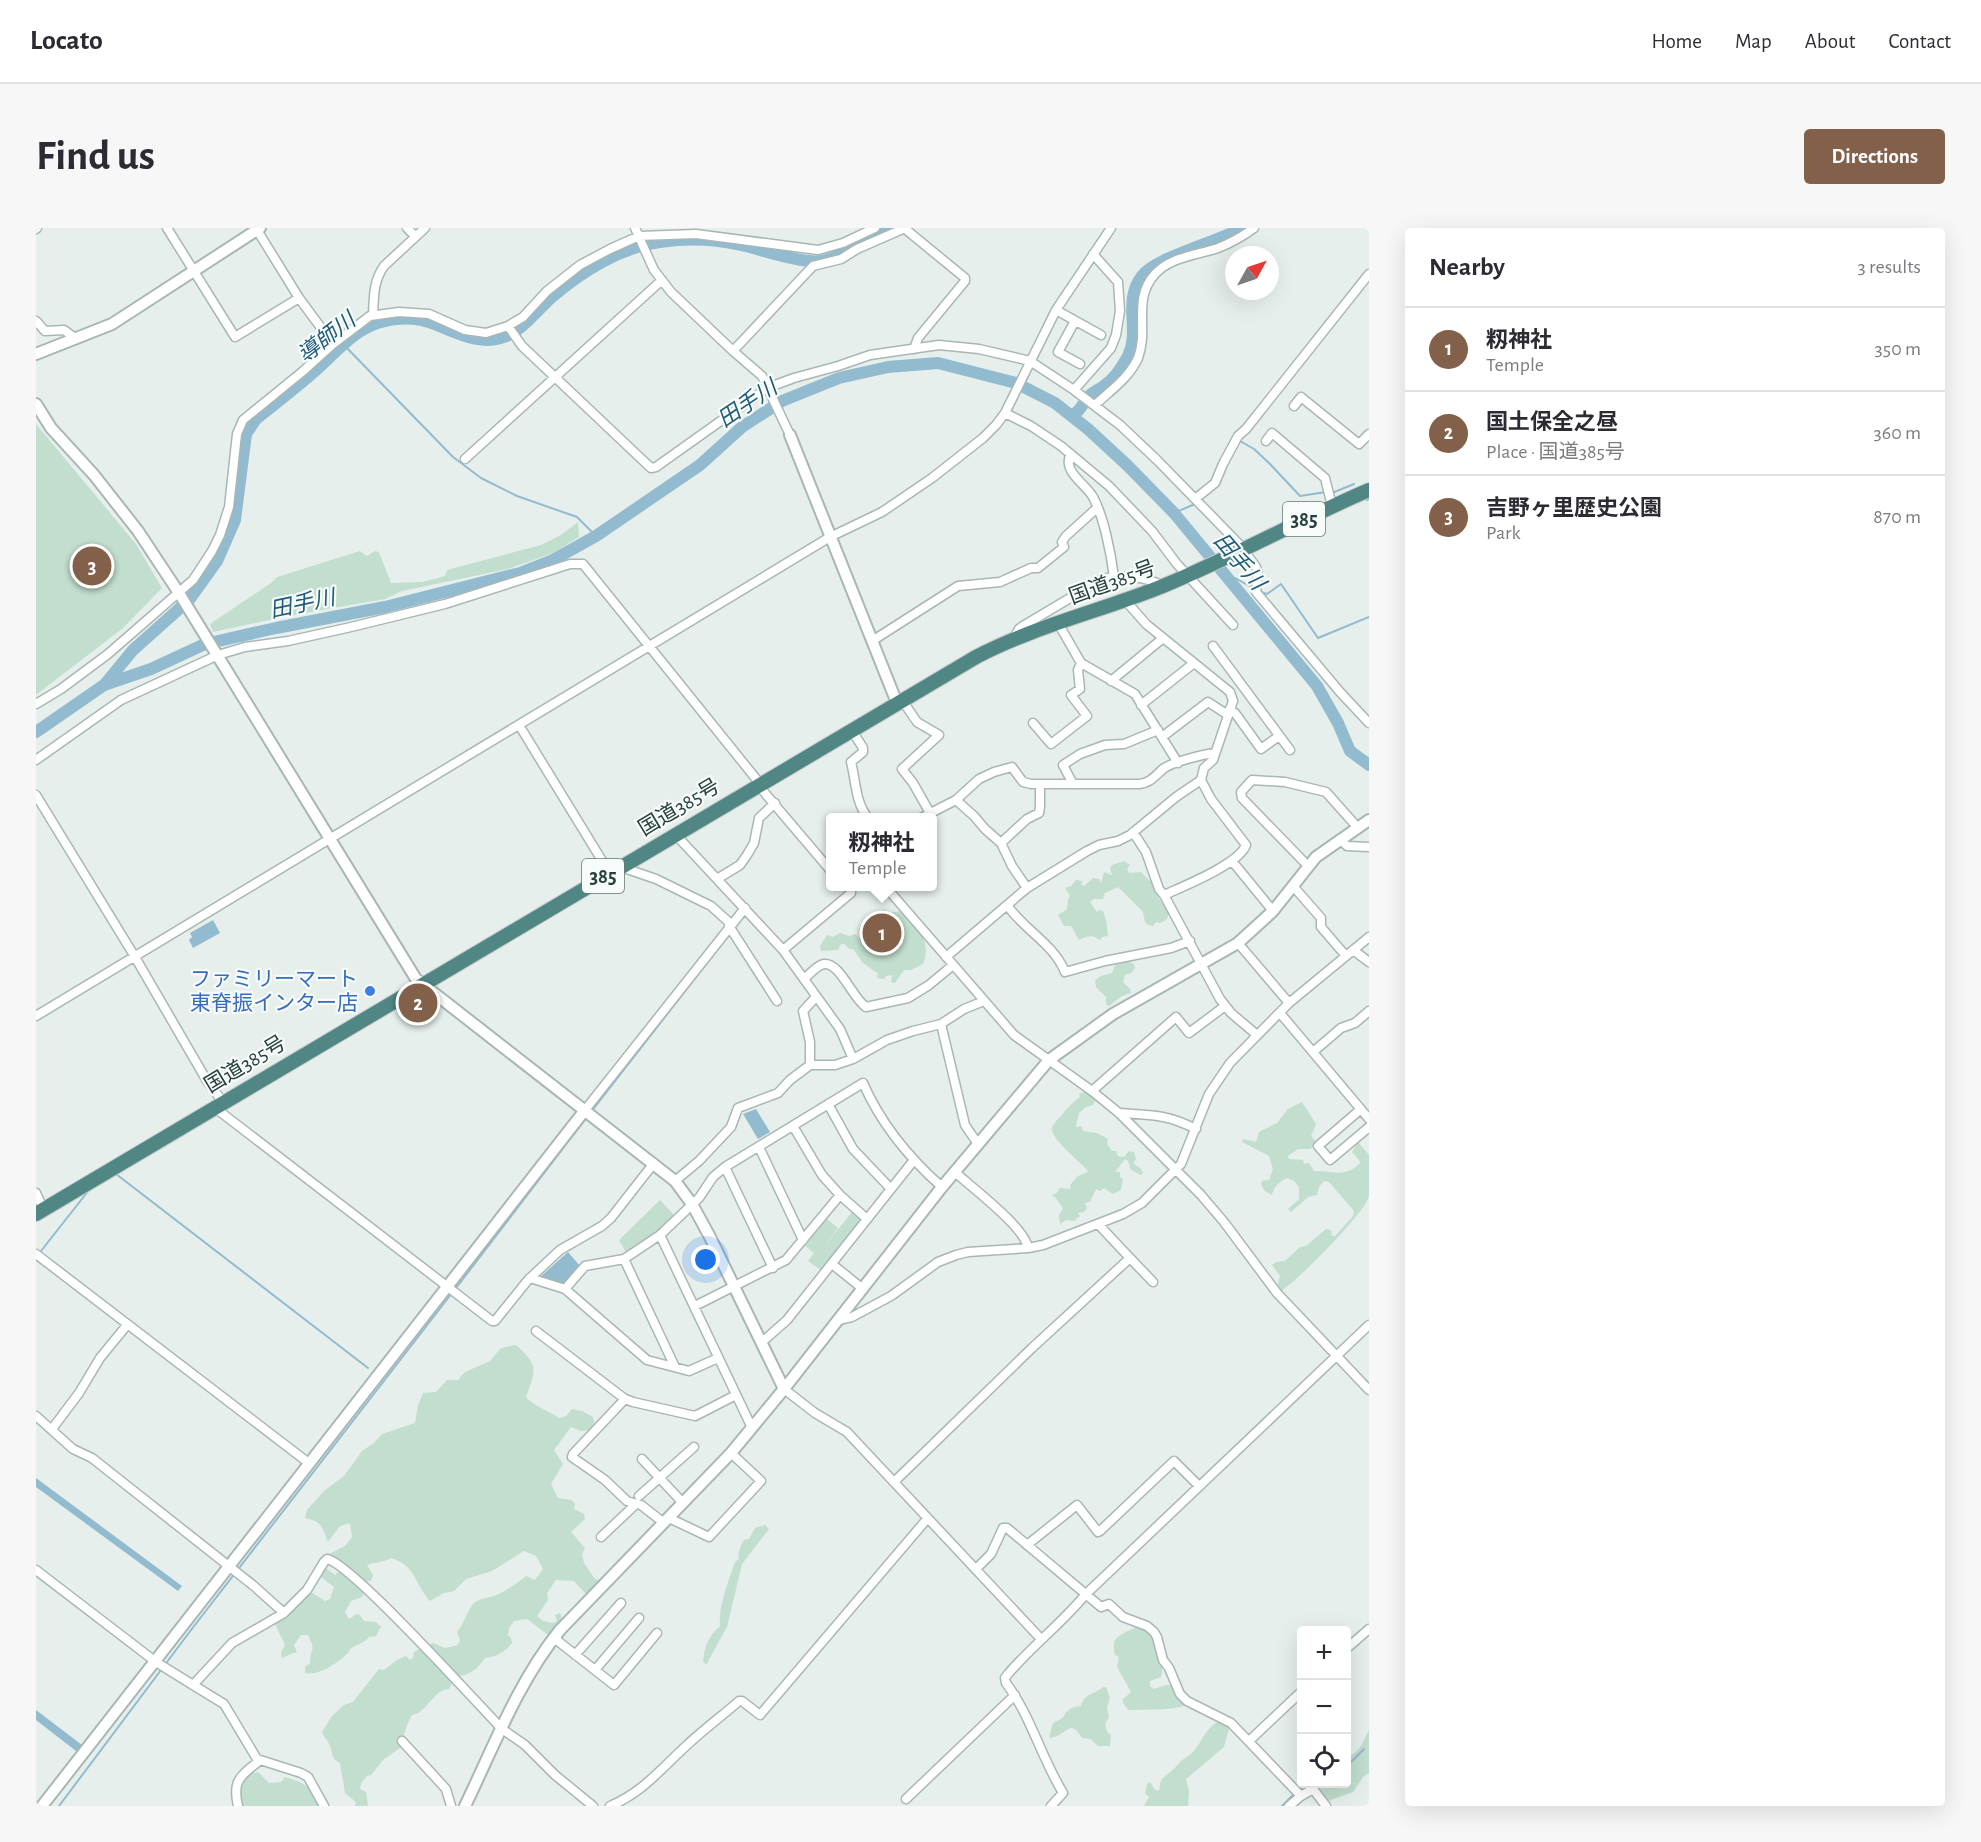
<!DOCTYPE html>
<html lang="en">
<head>
<meta charset="utf-8">
<style>
  :root { --surface:#fff; --page:#f7f7f7; --text:#2b2b33; --muted:#7c7c81; --line:#e1e1e2; --accent:#82604a }
  body { margin:0; font-family:"Alegreya Sans","Noto Sans JP",sans-serif; background:var(--page); color:var(--text) }
  .controls { position:absolute; right:18px; bottom:18px; display:grid; overflow:hidden; border-radius:6px; box-shadow:0 6px 24px #0002 }
  .controls button { width:54px; height:54px; display:grid; place-items:center; padding:0; border:0; border-bottom:2px solid var(--line); background:var(--surface); color:var(--text); font:30px sans-serif }
  .compass { position:absolute; left:1189px; top:18px; width:54px; height:54px; border-radius:50%; background:var(--surface); box-shadow:0 6px 24px #0002; rotate:50deg }
  .you { position:absolute; left:670px; top:1032px; width:21px; height:21px; margin:-15px; border:4px solid #fff; border-radius:50%; background:#1a73e8; box-shadow:0 0 0 9px #1a73e833 }
  .badge { display:grid; place-items:center; width:39px; height:39px; border-radius:50%; background:var(--accent); color:#fff; font-size:20px; font-weight:700 }
  .pin { position:absolute; translate:-50% -50%; border:3px solid #fff; box-shadow:0 2px 6px #0006 }
  .popup { position:absolute; left:790px; top:585px; width:111px; height:78px; box-sizing:border-box; display:grid; place-content:center; border-radius:6px; background:var(--surface); filter:drop-shadow(0 2px 4px #0005); font-size:20px; white-space:nowrap; color:var(--muted) }
  .popup b { font-size:22px; color:var(--text) }
  .popup::after { content:''; position:absolute; left:50%; top:100%; margin-left:-12px; border:12px solid transparent; border-top-color:var(--surface) }
  .list { margin:0; padding:0; list-style:none }
  h2 { display:flex; justify-content:space-between; align-items:center; height:78px; margin:0; padding:0 24px; font-size:26px }
  h2 small { font-size:20px; font-weight:400; color:var(--muted) }
  .list li { display:grid; grid-template-columns:39px 1fr auto; gap:18px; align-items:center; box-sizing:border-box; height:84px; padding:0 24px; border-top:2px solid var(--line) }
  .list b { display:block; font-size:22px; white-space:nowrap }
  .list p { margin:0; font-size:20px; white-space:nowrap; color:var(--muted) }
  .list em { font-size:20px; font-style:normal; color:var(--muted) }
  .icon { flex:none; width:33px; height:33px; fill:none; stroke:currentColor; stroke-width:2; stroke-linecap:round; stroke-linejoin:round }
  .map { position:relative; flex:none; width:1333px; height:1578px; overflow:hidden; border-radius:6px }
  header { display:flex; align-items:center; gap:36px; box-sizing:border-box; height:84px; padding:0 30px; background:var(--surface); border-bottom:2px solid var(--line) }
  header strong { font-size:28px }
  nav { display:flex; gap:33px; margin-inline-start:auto; font-size:21px }
  .intro { display:flex; align-items:center; justify-content:space-between; box-sizing:border-box; height:144px; padding:0 36px }
  h1 { margin:0; font-size:42px }
  .button { padding:15px 27px; border-radius:6px; background:var(--accent); color:#fff; font-size:21px; font-weight:700 }
  main { display:flex; gap:36px; padding:0 36px }
  aside { flex:1; background:var(--surface); border-radius:6px; box-shadow:0 6px 24px #0002 }
  .map>svg:first-child { display:block }
</style>
</head>
<body>
<header>
<strong>Locato</strong>
<nav><a>Home</a><a>Map</a><a>About</a><a>Contact</a></nav>
</header>
<div class="intro"><h1>Find us</h1><a class="button">Directions</a></div>
<main>
<div class="map">
<svg width="1333" height="1578" viewBox="0 0 1333 1578">
  <rect width="100%" height="100%" fill="#e6efec"/>
  <path fill="#c1dece" d="M0 196 100 316 126 360 87 400 0 467Z
    M542 294 543 309 517 325 472 341 366 363 349 371 257 387 177 404 174 396 235 355 241 349 324 323 331 328 339 323 343 324 355 355 387 354 409 348 411 342 505 317 525 307Z
    M1088 633 1094 637 1091 641 1093 645 1105 644 1117 656 1120 666 1133 686 1130 692 1124 695 1120 694 1117 698 1112 697 1109 694 1107 684 1082 659 1069 665 1067 671H1058L1054 674 1061 684 1063 682 1067 683 1070 692 1072 708 1066 709 1064 712C1056 706 1052 708 1043 712L1035 698H1028L1022 687C1033 680 1031 683 1032 671L1034 668 1029 660 1035 658 1040 652 1047 653 1045 656 1048 658 1057 650 1063 651 1065 655 1068 644 1076 647 1074 640 1076 637Z
    M848 681 852 685 865 683C882 700 896 712 887 736L875 742H868L859 755 855 754 856 747 850 748 848 751 841 750 842 746 826 734 818 722 812 720 809 716H805L802 722 785 723 784 718 791 707 797 709 804 705 813 708 819 706 824 710 828 708 831 698 838 697 840 685Z
    M1092 733 1098 736 1099 740 1095 745 1089 747 1087 754 1094 761 1095 765 1086 768 1073 778 1070 776V769L1060 759 1059 752 1065 748 1076 745 1079 737Z
    M1051 863 1060 871 1057 877 1050 879 1043 885 1040 898 1041 899 1045 898 1047 903 1061 905 1072 911 1071 916 1076 923H1080L1082 928 1088 929 1093 923 1098 924 1100 931 1097 935 1105 941 1107 945 1105 947 1095 942 1092 933 1089 931 1079 944H1084V949L1087 951 1085 962 1077 966 1068 960 1064 963 1060 961 1054 974 1049 975 1051 980 1048 984 1042 985 1044 988 1038 993 1030 992 1024 996 1023 987 1027 980 1019 969H1016L1018 965 1020 966 1024 960 1035 961 1034 957 1042 948 1050 945 1052 943C1045 935 1013 909 1016 900 1017 896 1022 891 1025 888 1031 880 1036 875 1044 869L1043 866Z
    M1266 874 1280 896 1275 908 1281 915 1274 921H1262L1252 928 1253 931 1267 932 1268 936 1273 935 1278 943C1297 942 1308 951 1324 935L1323 932 1316 924 1322 914 1333 927C1333 940 1333 956 1333 968 1330 984 1260 1054 1245 1063L1241 1059 1244 1048 1236 1037 1240 1034 1249 1033 1264 1019 1270 1018 1290 1001 1295 1002 1296 1008H1299L1317 988 1318 983 1293 954 1288 953 1283 959 1281 967 1272 969 1255 984 1252 981 1263 971V959L1258 953 1251 950C1243 954 1238 958 1236 967L1229 963 1225 957 1226 953 1233 952 1237 941 1233 928 1206 914 1207 911 1220 914 1223 904 1241 895 1252 881Z
    M624 972 639 988 621 1004 590 1024 583 1012Z
    M817 983 825 989V993L786 1043 772 1033 778 1025 769 1018 791 991 802 1000 786 1021Z
    M480 1117C503 1138 500 1141 490 1169 497 1178 513 1183 523 1190L530 1188 536 1181 546 1183 557 1189 558 1195 553 1202 545 1203 535 1199 518 1222 527 1236 515 1256 522 1270 536 1272 539 1276 538 1281 548 1286 549 1291 535 1304 549 1320 546 1326 548 1335 559 1351 564 1352 561 1359 550 1366 538 1353 520 1352 511 1365 512 1372 501 1388 507 1393 517 1395 521 1393 519 1387 524 1385 527 1393 512 1407 491 1391 478 1393 473 1400 472 1407 475 1410 476 1415C469 1424 460 1429 449 1430 444 1439 432 1448 423 1448L392 1417 397 1415 409 1420 422 1417 424 1412 421 1404C428 1396 432 1381 438 1375 444 1370 454 1370 461 1367 471 1362 482 1355 490 1348L499 1352 507 1341 500 1328 488 1323 456 1343 430 1351 418 1363 408 1365 394 1373C378 1356 381 1338 355 1330 347 1335 339 1334 331 1337L337 1347 335 1353H328L293 1326 309 1318 316 1309 314 1295 304 1298 292 1314C286 1299 287 1294 269 1290L271 1282 288 1263 308 1248 326 1223 338 1215 346 1206 379 1195 382 1177 387 1165 400 1164 411 1152H422L429 1144 454 1133 465 1120Z
    M729 1297 733 1301 706 1336 691 1399 670 1437 667 1433C669 1417 672 1409 684 1398 682 1377 693 1353 699 1334L703 1331C701 1326 705 1317 708 1312L713 1311 719 1300Z
    M290 1340 299 1347 302 1344 301 1341 305 1342 329 1363 326 1369 315 1373 309 1384 312 1390H316L318 1387 323 1386 328 1393 340 1394 345 1399 340 1408 333 1409C329 1414 323 1416 317 1419 313 1422 315 1422 311 1426 301 1435 283 1448 269 1445V1439L274 1435C274 1419 281 1425 272 1407H265L258 1417 261 1425H257L246 1430 245 1424 249 1417 239 1396 275 1364 289 1373 294 1371 298 1359 284 1348 286 1343Z
    M1105 1398C1119 1409 1130 1431 1125 1449L1114 1453V1458L1118 1461 1130 1457H1135L1148 1474V1478C1130 1483 1111 1481 1092 1482L1087 1475V1471L1095 1464 1081 1439 1083 1429 1079 1427C1078 1423 1077 1416 1079 1412 1082 1407 1099 1399 1105 1398Z
    M385 1420 392 1431 399 1434 400 1440 408 1444 416 1456 413 1461C401 1461 394 1476 385 1483 383 1485 379 1486 376 1487L371 1497 364 1520 347 1532 335 1547 331 1548 325 1555 324 1561 330 1564 332 1578H319L320 1574 309 1565 304 1535C295 1531 297 1526 294 1518 292 1512 288 1510 286 1504L296 1488 308 1477 317 1474 343 1441 348 1442 361 1432 370 1428 374 1432 377 1430 378 1424Z
    M1067 1459H1070L1074 1470 1071 1480 1073 1490 1069 1495 1071 1504 1075 1507 1074 1518H1062L1054 1511 1046 1510C1033 1488 1031 1509 1013 1510L1017 1495 1027 1490C1029 1482 1038 1478 1045 1478 1048 1465 1058 1467 1067 1459Z
    M1184 1493 1194 1497 1188 1519 1150 1551 1153 1563 1152 1578H1108L1113 1569 1109 1565 1111 1556 1114 1554 1119 1562 1123 1563C1124 1558 1124 1552 1128 1549 1136 1543 1138 1541 1145 1533 1148 1530 1153 1528 1156 1525 1166 1515 1170 1498 1184 1493Z
    M1333 1502V1545L1327 1549 1317 1564 1292 1573 1279 1556H1310L1311 1528C1325 1525 1326 1514 1333 1502Z
    M222 1544 233 1555 245 1554 249 1549C267 1555 276 1557 283 1578H206C203 1565 202 1556 213 1546Z"/>
  <path fill="#92bbd0" d="M177 692 184 705 157 720 153 712 156 709 154 705Z
    M720 881 734 904 722 911 707 886Z
    M532 1024 544 1038 527 1056 504 1049Z
    M0 1250 146 1358 142 1363 0 1259Z
    M0 1482 46 1517 40 1523 0 1492Z"/>
  <g fill="none" stroke-linecap="round" stroke-linejoin="round">
    <path stroke="#92bbd0" stroke-width="2" d="M308 117 417 229 445 250 481 268 541 289 560 308
      M1203 214 1204 213 1218 221 1234 236 1264 268 1290 264
      M1296 265 1318 256
      M1331 272 1333 271
      M1138 285 1159 276
      M1192 353 1199 350 1217 360
      M1222 363 1231 366 1245 356 1282 410 1333 389
      M555 884 695 704
      M80 946 332 1140
      M5 1023 53 962
      M420 1060 551 889
      M1310 1539 1328 1521
      M1263 1561 1274 1556
      M23 1578 155 1402 416 1065
      M1246 1578 1259 1565"/>
    <path stroke="#92bbd0" stroke-width="12" d="M1036 188C1047 181 1046 175 1054 167 1058 163 1065 161 1069 157 1079 150 1086 139 1092 128 1105 102 1086 74 1106 48 1120 29 1182 14 1206 0
      M69 456 97 422 153 372 181 333 199 292 210 206 220 191C240 175 261 159 280 142 295 129 310 111 328 101 344 92 367 88 385 92 412 98 439 120 468 109 487 102 501 82 516 69 546 43 585 19 624 14 650 10 678 11 705 17 724 21 767 36 785 33 809 28 832 10 854 0
      M0 504 68 457 115 441 169 416 240 400 349 379 484 345 517 332 560 308 664 237 706 199 746 173 803 150 852 139 902 135 980 155 1019 175 1052 201 1091 237 1138 285 1281 458 1302 495 1314 523 1333 537"/>
    <g stroke="#a9b7b4" stroke-width="11">
      <path id="minor" d="M131 0 199 109 263 70
        M371 0 379 8
        M599 0 618 42 635 64 697 123 726 148 754 207
        M868 0 929 50V53L882 110 878 121
        M0 1 1 0
        M221 2 263 70 297 116
        M1020 82 1065 107
        M337 87C338 68 337 54 348 38L389 0
        M0 93 9 103 28 102 39 110
        M1039 93 1022 124 1044 136
        M472 98 486 118 615 240 620 239 731 160 758 150 802 138 834 127 903 117 943 121 994 133 1038 162 1084 197 1121 232 1203 316 1220 339 1222 346 1220 364 1304 464 1333 495
        M697 123 777 38 805 31 821 21 869 0
        M1038 162 1075 120 1080 107 1084 83 1082 54 1057 26
        M1059 177C1075 162 1093 150 1102 130 1113 101 1096 71 1119 46 1134 29 1161 27 1182 20 1195 15 1207 8 1218 0
        M1258 178 1265 169 1323 216 1333 206
        M969 185 995 198 1025 218 1073 258 1116 303 1141 336 1197 397
        M1230 213 1236 205 1289 250 1296 278
        M1035 226C1025 243 1050 256 1057 269 1068 289 1075 326 1078 349
        M429 231 626 52
        M1159 271 1179 255 1187 236 1202 208 1210 201 1333 46
        M1089 372 1110 396 1194 464 1197 473 1177 532 1168 540 1165 552 1175 571 1210 617C1203 636 1148 658 1128 667L1184 771 1195 785 1221 807
        M1022 395 1045 435 1099 466 1142 535
        M978 410 983 401 987 398 1066 351C1086 347 1109 348 1127 358
        M836 413 922 358 964 354 995 340H1002L1028 319 1026 314 1030 308 1061 280
        M1177 418 1254 522
        M1075 453 1126 411
        M866 472 881 494 903 507 866 541 877 555 894 585
        M0 476 25 461 72 426 157 352 176 323 184 307 193 279 201 206 207 192 266 144 297 116 334 88 363 84 393 86 429 102 450 105 472 98 487 89 511 63 544 37 574 21 603 8 660 6 782 22 807 15 839 0
        M1105 477 1158 435
        M1193 482 1199 485 1225 521 1243 508
        M997 495 1015 516 1051 488 1035 467 1044 461 1042 442 1045 435
        M483 497 573 644
        M815 501 827 520V524L815 534C820 553 819 574 832 590
        M1126 509 1172 474 1192 487
        M0 532 85 472 182 427 209 419 252 413 315 399 409 376 534 336H547L721 552 722 557 795 643
        M1037 556 1027 537 1044 526 1069 517 1088 516 1122 502
        M0 567 99 729 171 853 187 874
        M920 572 938 588 949 601 965 615 976 638 991 660
        M885 590 920 572 943 551 958 544 976 539 987 554 995 556H1103C1114 555 1119 548 1127 541 1136 534 1168 526 1179 525
        M1097 604 1110 624 1123 661 1128 667
        M639 606 747 722 804 801 817 831 851 812 877 803 905 796 928 781 948 773
        M1304 611 1311 618 1333 619
        M965 615 991 591 1003 585 1004 579V556
        M1196 633 1237 683
        M1272 638 1206 570 1205 564 1216 552 1249 554 1290 564 1322 600
        M585 639 620 651 675 678 695 696
        M681 651 704 637 711 627 718 615 723 590 739 575
        M849 658 978 807 1056 863 1083 885 1165 967 1188 994 1241 1065 1333 1162
        M1257 658 1285 690V699L1310 728
        M971 677C988 702 1018 716 1029 744L1069 733 1135 720 1154 713
        M693 698 741 773
        M1202 715 1253 775
        M747 722 815 665 814 658
        M1317 722 1333 734
        M910 729 991 660 1051 623 1063 617 1082 613 1094 607 1140 569 1165 552
        M769 750C774 746 781 737 788 736 804 734 817 771 830 779L872 770 893 757 917 737
        M1244 785 1333 891
        M0 788 794 309 846 284 896 250 947 210 960 197 969 185 1020 82 1075 0
        M905 796 929 897 942 916
        M1277 824 1305 800 1319 795 1333 783
        M774 837H799L817 831
        M1056 863 1140 789 1153 805 1189 778
        M792 876 817 921 855 961
        M178 879 456 1093H459L492 1052 524 1022 566 998 575 990 618 935
        M1325 881 1282 918 1294 932 1333 899
        M549 882 709 680
        M1083 885C1115 887 1130 886 1160 901
        M757 898 786 947 804 967 831 991
        M723 919 767 1012
        M689 939 737 1040
        M919 944C936 960 989 999 992 1020
        M639 953 663 933 695 899 702 880 742 865 754 852 774 837V814L767 783 780 769
        M0 965 5 976 10 980
        M624 1007 716 1200
        M0 1026 274 1236
        M1094 1030 1117 1054
        M588 1031 639 1139
        M796 1036 827 1061
        M494 1050 529 1061
        M659 1078 750 1032 804 967
        M802 1092 816 1089 855 1068 902 1034 920 1027 932 1024 992 1020 1007 1017 1087 986 1106 975 1145 936 1173 866 1194 835 1253 775 1333 709
        M500 1103 589 1171 597 1174 659 1188 700 1167
        M725 1115 751 1092 878 932
        M682 1130 653 1143 611 1132 529 1061 549 1038 588 1031 624 1007 663 970 677 949 689 939 827 855C845 896 873 930 906 959
        M748 1161 779 1185 811 1204 1005 1411
        M589 1171 537 1226 536 1229 569 1252 591 1273 605 1277 628 1295
        M0 1188 37 1221 56 1230 218 1358 248 1385
        M16 1201 43 1165 64 1130 91 1097
        M606 1231 647 1275
        M858 1254 996 1120 1094 1030 1062 996
        M603 1268 658 1219
        M633 1290 673 1309 725 1253 695 1225
        M565 1309 600 1276
        M991 1317 1041 1277 1062 1304 1064 1303 1138 1233 1163 1258
        M940 1341 955 1326 967 1300H971L1065 1379 1073 1376 1087 1389 1111 1398 1118 1404 1121 1409 1127 1432 1133 1440 1144 1466 1151 1473 1195 1495 1265 1568 1277 1561 1290 1578
        M0 1342 120 1434 157 1457
        M518 1410 578 1457 621 1405
        M1310 1421 1333 1401
        M539 1427 585 1375
        M559 1442 603 1390
        M366 1513 410 1561 415 1578
        M1213 1513 1266 1463
        M870 1571 979 1467
        M202 1578C196 1553 204 1548 223 1533
        M288 1578 272 1549 265 1545 221 1531 188 1476 157 1457 196 1415 248 1385 271 1362 288 1334 291 1331C315 1335 441 1475 466 1501L489 1517 519 1547 557 1578
        M574 1578C606 1565 626 1540 650 1518 667 1502 686 1488 703 1473H706L724 1487 891 1291
        M1015 1578 1027 1565C1005 1529 995 1488 970 1455L969 1450 972 1446C997 1417 1026 1395 1050 1366L1333 1097
        M1253 1578 1265 1568"/>
    </g>
    <g stroke="#a9b7b4" stroke-width="14">
      <path id="tertiary" d="M0 126 76 96 224 0
        M0 176 15 200 58 247 102 303 143 365 380 751 639 953 656 976 674 1009 748 1161
        M754 207 861 475
        M6 1578 549 882
        M429 1578C458 1518 482 1454 524 1402L695 1225 748 1161 906 959 1013 832 1077 786 1202 715 1237 683 1280 629 1333 592"/>
    </g>
    <g stroke="#c2cac9" stroke-width="16">
      <path id="trunk" d="M0 986 940 429C999 398 1065 383 1127 358 1197 329 1263 292 1333 262"/>
    </g>
    <use href="#minor" stroke="#fff" stroke-width="8"/>
    <use href="#tertiary" stroke="#fff" stroke-width="10"/>
    <use href="#trunk" stroke="#508784" stroke-width="14"/>
  </g>
  <circle fill="#3f7fe0" stroke="#f7fbfa" stroke-width="2" cx="334" cy="763" r="6"/>
  <g text-anchor="middle" stroke-width="4.5" stroke-linejoin="round" paint-order="stroke">
    <g fill="#f7fbfa" stroke="#657876" stroke-width="1.5">
      <rect x="1247" y="274" width="42" height="34" rx="4.5"/>
      <rect x="546" y="631" width="42" height="34" rx="4.5"/>
    </g>
    <g font-size="20" font-weight="bold" fill="#26403e">
      <text x="1268" y="298">385</text>
      <text x="567" y="655">385</text>
    </g>
    <g font-size="21" fill="#26403e" stroke="#f7fbfa">
      <text transform="translate(1076 354) rotate(-20)" y="7">国道385号</text>
      <text transform="translate(643 579) rotate(-31)" y="7">国道385号</text>
      <text transform="translate(209 836) rotate(-31)" y="7">国道385号</text>
    </g>
    <g font-size="21" fill="#366cbe" stroke="#f7fbfa" text-anchor="end">
      <text x="322" y="758">ファミリーマート<tspan x="322" dy="24">東脊振インター店</tspan></text>
    </g>
    <g font-size="22" font-style="italic" fill="#215b7b" stroke="#f7fbfa">
      <text transform="translate(290 109) rotate(-38)" y="8">導師川</text>
      <text transform="translate(711 175) rotate(-34)" y="8">田手川</text>
      <text transform="translate(1204 333) rotate(50)" y="8">田手川</text>
      <text transform="translate(266 375) rotate(-12)" y="8">田手川</text>
    </g>
  </g>
</svg>
<div class="controls">
<button>+</button>
<button>−</button>
<button><svg class="icon" aria-label="locate" viewBox="0 0 24 24"><circle cx="12" cy="12" r="6"/><path d="M12 2v4M12 18v4M2 12h4M18 12h4"/></svg></button>
</div>
<svg class="compass" viewBox="-18 -18 36 36"><path d="M0-13l5 13h-10z" fill="#e53935"/><path d="M0 13l5-13h-10z" fill="#7c7c81"/></svg>
<div class="you"></div>
<div class="pin badge" style="left:846px;top:705px">1</div>
<div class="popup"><b>籾神社</b>Temple</div>
<div class="pin badge" style="left:382px;top:775px">2</div>
<div class="pin badge" style="left:56px;top:338px">3</div>
</div>
<aside>
<h2>Nearby<small>3 results</small></h2>
<ul class="list">
<li><span class="badge">1</span><div><b>籾神社</b><p>Temple</p></div><em>350 m</em></li>
<li><span class="badge">2</span><div><b>国土保全之昼</b><p>Place · 国道385号</p></div><em>360 m</em></li>
<li><span class="badge">3</span><div><b>吉野ヶ里歴史公園</b><p>Park</p></div><em>870 m</em></li>
</ul>
</aside>
</main>
</body>
</html>
